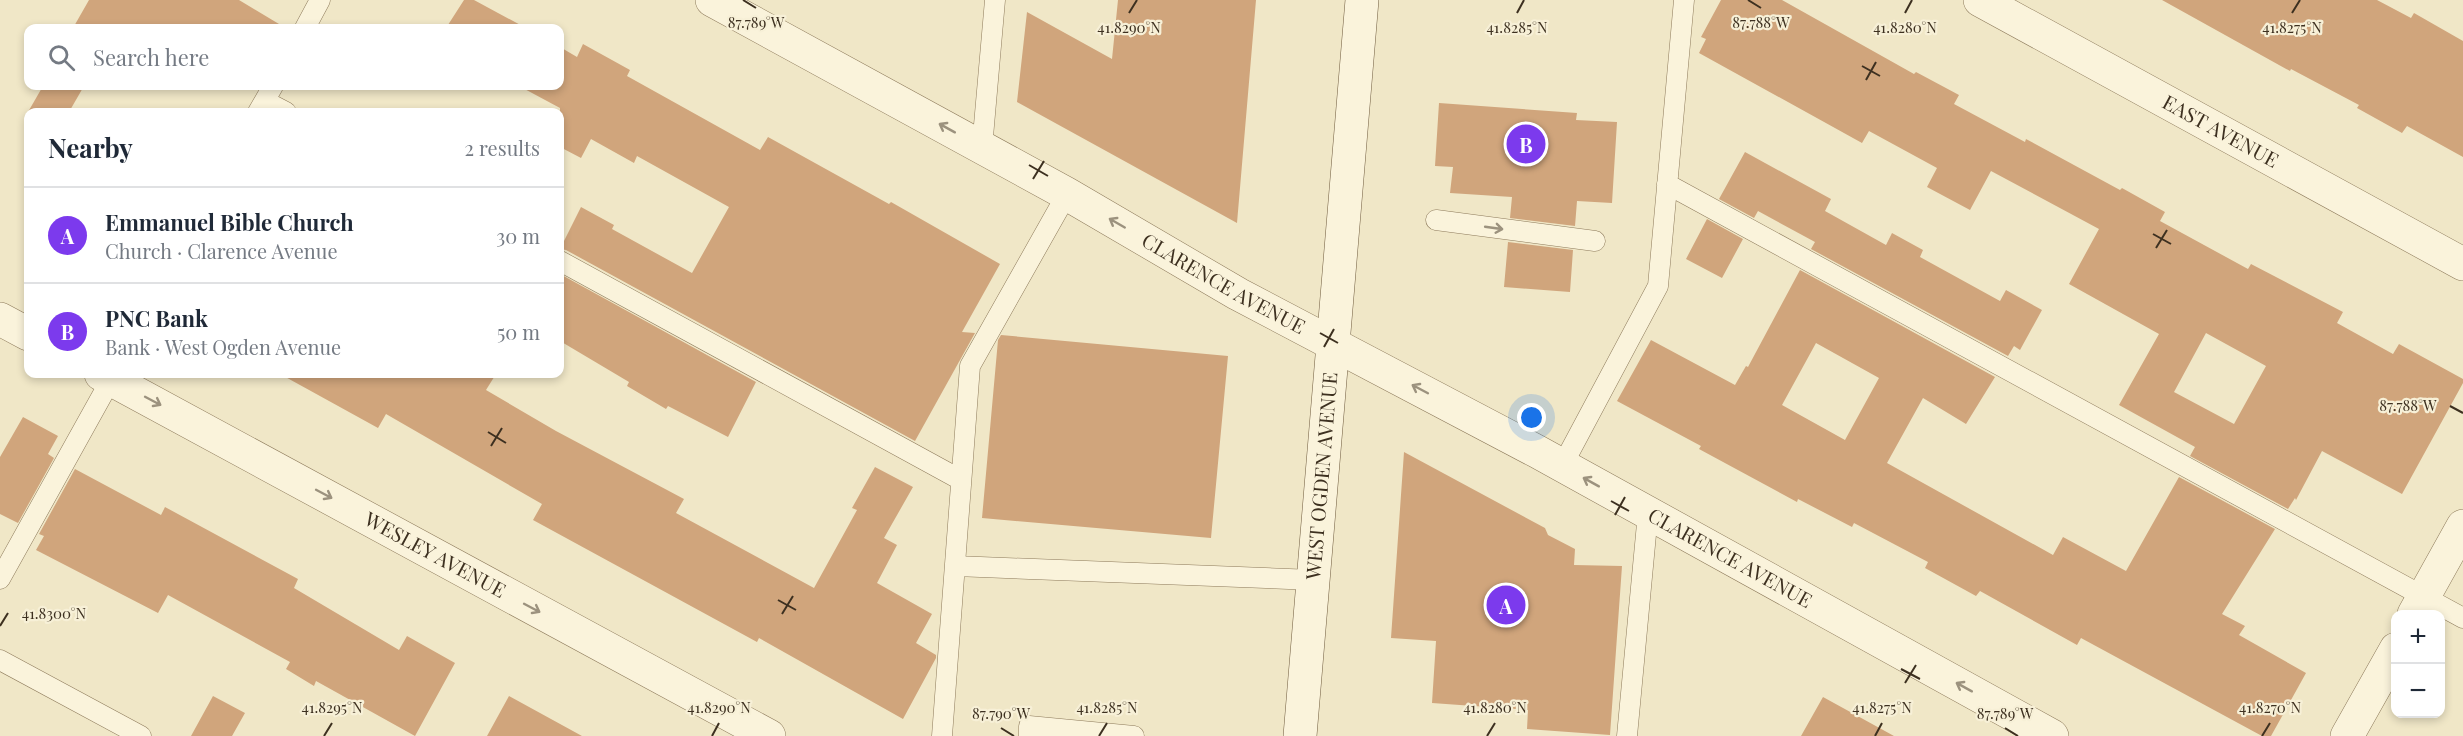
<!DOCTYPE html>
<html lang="en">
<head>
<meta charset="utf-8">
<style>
  :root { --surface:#fff; --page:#f6f6f7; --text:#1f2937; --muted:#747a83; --line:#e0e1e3; --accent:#7c3aed }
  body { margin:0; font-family:"Playfair Display",serif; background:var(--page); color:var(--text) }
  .controls { position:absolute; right:18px; bottom:18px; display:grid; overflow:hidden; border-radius:12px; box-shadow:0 3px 9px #0003 }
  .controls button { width:54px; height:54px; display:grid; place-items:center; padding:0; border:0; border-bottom:2px solid var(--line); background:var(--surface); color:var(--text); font:30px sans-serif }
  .you { position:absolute; left:1532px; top:418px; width:21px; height:21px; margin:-15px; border:4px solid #fff; border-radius:50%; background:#1a73e8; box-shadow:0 0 0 9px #1a73e833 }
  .badge { display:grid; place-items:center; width:39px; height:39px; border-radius:50%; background:var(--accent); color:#fff; font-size:20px; font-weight:700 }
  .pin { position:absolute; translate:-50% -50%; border:3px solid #fff; box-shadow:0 2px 6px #0006 }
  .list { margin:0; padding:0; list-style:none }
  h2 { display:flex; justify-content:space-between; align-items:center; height:78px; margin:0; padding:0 24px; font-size:26px }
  h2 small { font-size:20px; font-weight:400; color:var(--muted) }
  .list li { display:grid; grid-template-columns:39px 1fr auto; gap:18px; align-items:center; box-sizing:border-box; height:96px; padding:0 24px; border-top:2px solid var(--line) }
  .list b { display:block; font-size:22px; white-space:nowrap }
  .list p { margin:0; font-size:20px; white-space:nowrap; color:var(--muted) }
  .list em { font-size:20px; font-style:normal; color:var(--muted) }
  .icon { flex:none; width:33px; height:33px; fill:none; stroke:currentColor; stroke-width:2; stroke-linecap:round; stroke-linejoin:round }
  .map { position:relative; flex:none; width:2463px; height:736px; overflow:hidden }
  .search { position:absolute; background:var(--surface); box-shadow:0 3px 9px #0003; left:24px; top:24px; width:540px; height:66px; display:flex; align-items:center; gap:15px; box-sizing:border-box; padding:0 21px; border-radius:12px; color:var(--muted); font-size:22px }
  .panel { position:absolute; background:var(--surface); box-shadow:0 3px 9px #0003; left:24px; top:108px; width:540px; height:270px; border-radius:12px }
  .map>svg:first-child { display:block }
</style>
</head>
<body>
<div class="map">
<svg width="2463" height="736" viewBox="0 0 2463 736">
  <rect width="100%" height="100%" fill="#f0e7c7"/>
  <path fill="#d0a57c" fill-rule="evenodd" d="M89 0H239L279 24 277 28H73Z
    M464 0H474L526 28H446Z
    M1118 0H1256L1237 223 1017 102 1027 12 1112 59Z
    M1721 0H1782L1914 74 1916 72 1959 95 1954 104 2025 142 2026 139 2120 190 2122 188 2165 212 2160 221 2248 269 2251 264 2343 312 2337 323 2393 354 2399 344 2463 379V383L2402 494 2322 451 2296 500 2295 498 2288 509 2190 456 2195 447 2119 405 2159 334 2069 284 2099 229 1991 171 1970 210 1927 187 1937 168 1869 131 1862 143 1699 53 1706 39 1701 37ZM2206 333 2266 366 2234 424 2174 392Z
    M2162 0H2377L2411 18 2414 13 2463 41V157L2407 126 2402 133 2357 108 2359 105 2291 69 2290 71Z
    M583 44 630 70 627 76 760 150 768 137 889 204 891 202 1000 264 962 332 975 333 915 441 566 250 560 249 581 207 614 225 612 229 692 273 729 207 637 156 634 163 591 139 581 158 560 147V108L519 86H560V47L577 57Z
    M43 86H84L69 112H28Z
    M1439 103 1577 113 1576 120 1617 122 1612 203 1577 201 1575 226 1510 218 1512 197 1450 193 1453 167 1435 166Z
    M1745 152 1831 199 1825 211 1886 245 1892 233 1923 250 1920 257 2000 301 2006 290 2042 310 2020 350 2014 346 2008 356 1811 249 1815 242 1758 211 1754 218 1719 199Z
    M1707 219 1743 239 1722 278 1686 259Z
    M1508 242 1573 250 1570 292 1504 287Z
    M1800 270 1995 377 1966 424 1923 398 1887 463 2053 555 2063 537 2126 571 2179 477 2275 529 2222 614 2245 626 2239 635 2306 673 2271 736H2262L2081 638 2077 645 1980 591 1976 596 1925 568 1928 562 1854 523 1852 527 1798 499 1797 502 1699 449 1701 446 1617 401 1651 340 1735 385 1746 366 1748 367ZM1816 343 1879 378 1845 440 1782 405Z
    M560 274 756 382 728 437 668 406 666 409 627 386 629 382 560 341Z
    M1001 335 1228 356 1211 538 982 518 998 340Z
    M280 374H496L486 390 556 431 684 499 676 513 814 588 857 510 852 508 875 467 913 487 884 538 897 545 877 583 932 614 916 643 936 655V658L903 719 759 638 757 642 533 520 542 504 386 414 378 428Z
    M23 417 58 436 48 454 54 458 18 523 0 514V457Z
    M1404 452 1545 528 1548 535 1575 549 1574 565 1622 566 1610 735 1527 729 1528 710 1432 703 1436 641 1391 638Z
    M75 469 161 515 165 507 298 579 294 588 399 650 407 636 455 663 415 736 316 681 314 686 286 669 290 662 168 595 158 613 36 550 44 536 39 534Z
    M213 696 245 713 232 736H191Z
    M509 696 582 736H487Z
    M1823 697 1894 736H1801Z"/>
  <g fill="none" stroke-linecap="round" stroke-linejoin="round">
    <g stroke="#8d7a5b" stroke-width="21">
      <path id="service" d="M305 28 320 0
        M265 101 286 112
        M258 112 273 86
        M982 148 995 0
        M1667 184 2463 618
        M1436 220 1595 241
        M560 261 961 480
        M1562 466 1658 286 1684 0
        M955 566 1314 580
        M0 579 114 374
        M0 660 141 736
        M942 736 970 366 1067 194
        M1029 736V726L1134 736
        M1627 736 1648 513"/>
    </g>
    <g stroke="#8d7a5b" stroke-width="34">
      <g id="minor">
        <path id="s1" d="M712 0 1067 194 1238 294 1538 452 2052 736"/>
        <path id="s2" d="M1980 0 2463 264"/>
        <path d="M0 319 28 334"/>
        <path id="s3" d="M101 374 769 736"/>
        <path d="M2414 614 2463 526"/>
        <path d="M2347 736 2396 649"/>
      </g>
    </g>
    <g stroke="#6f5b3e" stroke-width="34">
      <g id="secondary">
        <path id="s4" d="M1300 736 1362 0"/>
      </g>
    </g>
    <use href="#service" stroke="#faf3db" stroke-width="20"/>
    <use href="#minor" stroke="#faf3db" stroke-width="33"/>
    <use href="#secondary" stroke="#faf3db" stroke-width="33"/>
  </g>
  <defs><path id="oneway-shaft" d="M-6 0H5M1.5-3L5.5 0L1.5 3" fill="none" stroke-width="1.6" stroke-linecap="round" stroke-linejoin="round" transform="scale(1.5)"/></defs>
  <g stroke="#9c927e">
    <use href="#oneway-shaft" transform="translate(947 128) rotate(-151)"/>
    <use href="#oneway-shaft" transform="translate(1117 223) rotate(-150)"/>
    <use href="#oneway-shaft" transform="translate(1494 228) rotate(8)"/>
    <use href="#oneway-shaft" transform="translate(1420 389) rotate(-152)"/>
    <use href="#oneway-shaft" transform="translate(153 401) rotate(28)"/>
    <use href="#oneway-shaft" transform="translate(1591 482) rotate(-151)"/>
    <use href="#oneway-shaft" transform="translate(324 494) rotate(28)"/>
    <use href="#oneway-shaft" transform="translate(532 608) rotate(28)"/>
    <use href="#oneway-shaft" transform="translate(1964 687) rotate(-151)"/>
  </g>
  <path fill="none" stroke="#3d3020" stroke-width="2" d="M743 0 756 8M1748 0 1761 8M1129 13 1137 0M1517 13 1524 0M1905 13 1912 0M2292 13 2300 0M1862 66 1880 76M1866 80 1876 62M1029 165 1048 176M1033 179 1044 161M2153 234 2171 244M2156 248 2167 230M1320 333 1338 343M1324 347 1334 329M2450 406 2463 413M488 432 506 443M491 446 502 428M1611 501 1629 511M1615 515 1625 497M778 600 796 610M782 614 793 596M0 626 8 613M1901 669 1920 679M1905 683 1916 665M1001 728 1014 736M2005 728 2018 736M324 736 332 723M712 736 719 723M1099 736 1107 723M1487 736 1495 723M1875 736 1882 723M2262 736 2270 723"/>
  <g text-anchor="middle" stroke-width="4.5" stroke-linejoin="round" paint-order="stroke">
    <g font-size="20" fill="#3d3020" stroke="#f7f0d7">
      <text dy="7" stroke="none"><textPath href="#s2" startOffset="274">EAST AVENUE</textPath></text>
      <text dy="7" stroke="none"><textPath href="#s1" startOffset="585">CLARENCE AVENUE</textPath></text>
      <text dy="7" stroke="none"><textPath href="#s4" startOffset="261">WEST OGDEN AVENUE</textPath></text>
      <text dy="7" stroke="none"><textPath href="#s3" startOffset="380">WESLEY AVENUE</textPath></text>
      <text dy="7" stroke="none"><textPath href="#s1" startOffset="1161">CLARENCE AVENUE</textPath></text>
    </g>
  </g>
  <g font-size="15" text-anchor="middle" fill="#3d3020" stroke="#f7f0d7" stroke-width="4.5" stroke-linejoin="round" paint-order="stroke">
    <text x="1761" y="28">87.788°W</text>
    <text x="756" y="28">87.789°W</text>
    <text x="1129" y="33">41.8290°N</text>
    <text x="1517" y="33">41.8285°N</text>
    <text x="1905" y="33">41.8280°N</text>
    <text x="2292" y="33">41.8275°N</text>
    <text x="2408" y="411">87.788°W</text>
    <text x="54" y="619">41.8300°N</text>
    <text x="332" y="713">41.8295°N</text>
    <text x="719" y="713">41.8290°N</text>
    <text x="1107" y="713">41.8285°N</text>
    <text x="1495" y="713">41.8280°N</text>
    <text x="1882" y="713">41.8275°N</text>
    <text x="2270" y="713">41.8270°N</text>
    <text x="1001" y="719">87.790°W</text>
    <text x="2005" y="719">87.789°W</text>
  </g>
</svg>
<div class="controls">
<button>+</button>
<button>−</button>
</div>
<div class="you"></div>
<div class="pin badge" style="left:1506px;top:605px">A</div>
<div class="pin badge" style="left:1526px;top:144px">B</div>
<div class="search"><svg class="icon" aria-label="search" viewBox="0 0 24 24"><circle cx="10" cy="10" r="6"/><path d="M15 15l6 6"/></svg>Search here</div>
<section class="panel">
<h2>Nearby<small>2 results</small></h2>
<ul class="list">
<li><span class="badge">A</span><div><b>Emmanuel Bible Church</b><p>Church · Clarence Avenue</p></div><em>30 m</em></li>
<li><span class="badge">B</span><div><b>PNC Bank</b><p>Bank · West Ogden Avenue</p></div><em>50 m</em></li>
</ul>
</section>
</div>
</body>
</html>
